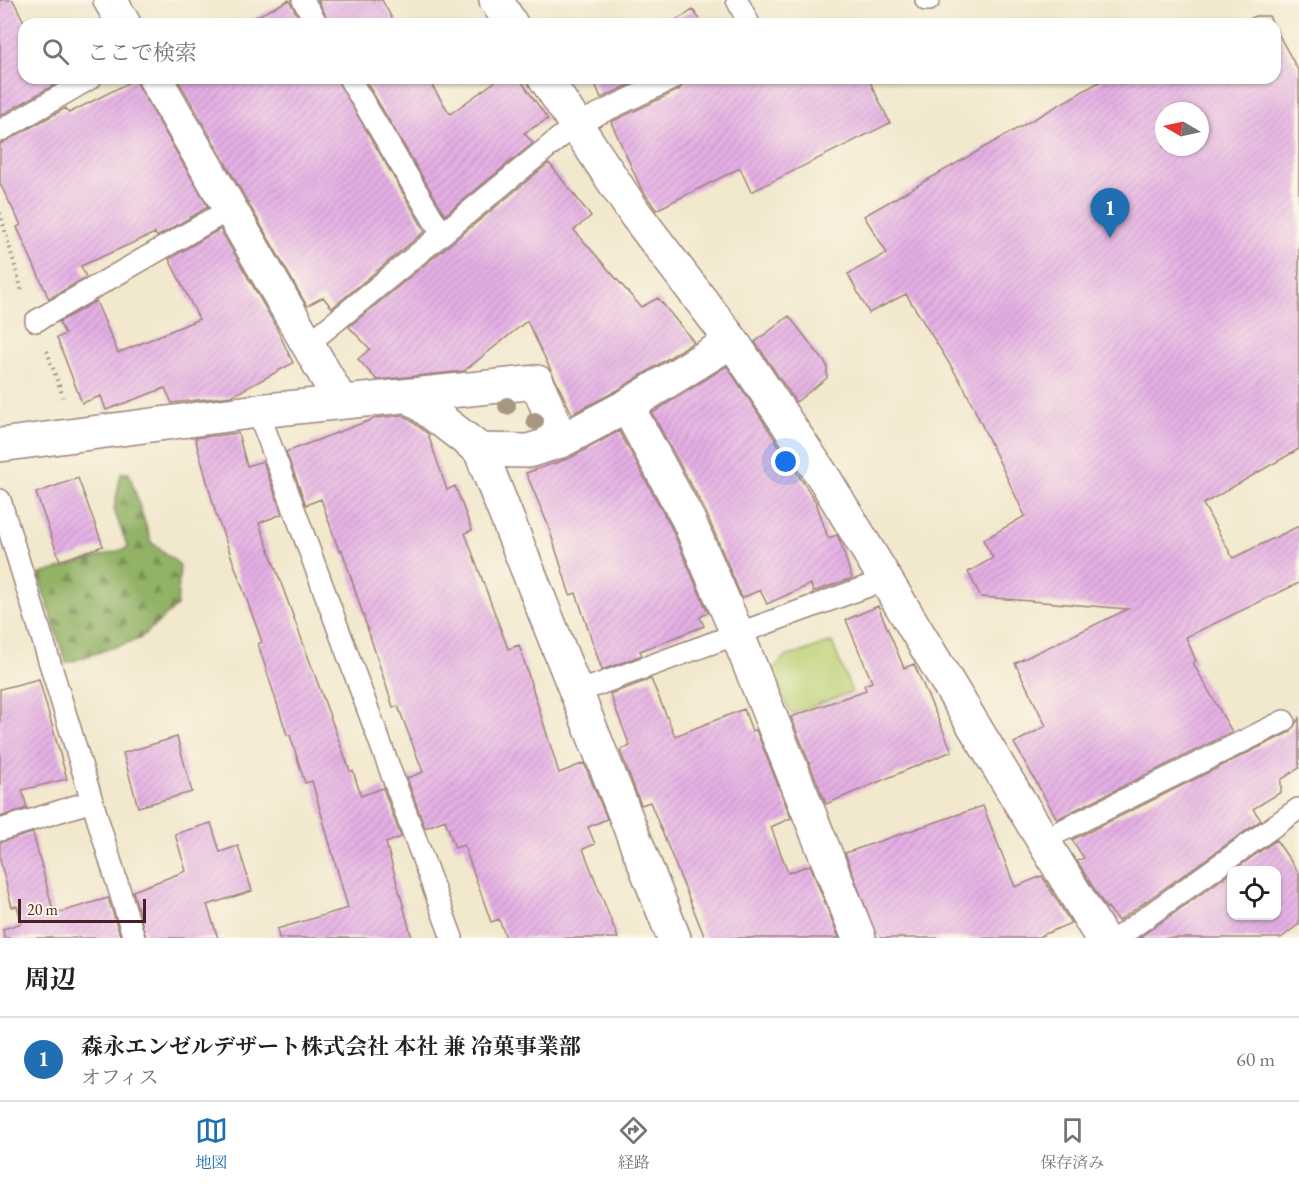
<!DOCTYPE html>
<html lang="ja">
<head>
<meta charset="utf-8">
<style>
  :root { --surface:#fff; --page:#f2f2f2; --text:#202124; --muted:#757577; --line:#e0e0e0; --accent:#1f6fb2 }
  body { margin:0; font-family:"EB Garamond","Noto Serif JP",serif; background:var(--page); color:var(--text) }
  .controls { position:absolute; right:18px; bottom:18px; display:grid; overflow:hidden; border-radius:12px; box-shadow:0 2px 4px #0004 }
  .controls button { width:54px; height:54px; display:grid; place-items:center; padding:0; border:0; border-bottom:2px solid var(--line); background:var(--surface); color:var(--text); font:30px sans-serif }
  .compass { position:absolute; left:1155px; top:102px; width:54px; height:54px; border-radius:50%; background:var(--surface); box-shadow:0 2px 4px #0004; rotate:279deg }
  .scale { position:absolute; left:18px; bottom:15px; width:128px; box-sizing:border-box; padding-left:6px; border:3px solid #4a1f2b; border-top:0; font-size:16px; line-height:21px; white-space:nowrap; color:#4a1f2b; -webkit-text-stroke:4px #fcf5e5; paint-order:stroke }
  .you { position:absolute; left:786px; top:462px; width:21px; height:21px; margin:-15px; border:4px solid #fff; border-radius:50%; background:#1a73e8; box-shadow:0 0 0 9px #1a73e833 }
  .badge { display:grid; place-items:center; width:39px; height:39px; border-radius:50%; background:var(--accent); color:#fff; font-size:20px; font-weight:700 }
  .pin { position:absolute; translate:-50% -50px; filter:drop-shadow(0 2px 3px #0008) }
  .pin::after { content:''; position:absolute; top:32px; width:21px; height:18px; background:inherit; clip-path:polygon(0 0,100% 0,50% 100%) }
  .list { margin:0; padding:0; list-style:none }
  h2 { display:flex; justify-content:space-between; align-items:center; height:78px; margin:0; padding:0 24px; font-size:26px }
  h2 small { font-size:20px; font-weight:400; color:var(--muted) }
  .list li { display:grid; grid-template-columns:39px 1fr auto; gap:18px; align-items:center; box-sizing:border-box; height:84px; padding:0 24px; border-top:2px solid var(--line) }
  .list b { display:block; font-size:22px; white-space:nowrap }
  .list p { margin:0; font-size:20px; white-space:nowrap; color:var(--muted) }
  .list em { font-size:20px; font-style:normal; color:var(--muted) }
  .icon { flex:none; width:33px; height:33px; fill:none; stroke:currentColor; stroke-width:2; stroke-linecap:round; stroke-linejoin:round }
  .map { position:relative; flex:none; width:1299px; height:938px; overflow:hidden }
  .search { position:absolute; background:var(--surface); box-shadow:0 2px 4px #0004; left:18px; right:18px; top:18px; height:66px; display:flex; align-items:center; gap:15px; box-sizing:border-box; padding:0 21px; border-radius:18px; color:var(--muted); font-size:22px }
  .sheet { height:162px; background:var(--surface) }
  nav { display:flex; justify-content:space-around; align-items:center; box-sizing:border-box; height:84px; border-top:2px solid var(--line); background:var(--surface); font-size:16px; color:var(--muted) }
  nav a { display:grid; justify-items:center; gap:3px }
  nav .on { color:var(--accent) }
  .map>svg:first-child { display:block }
</style>
</head>
<body>
<div class="map">
<svg width="1299" height="938" viewBox="0 0 1299 938">
  <defs>
    <pattern id="forest-firs" width="22" height="20" patternUnits="userSpaceOnUse" patternTransform="scale(1.5)"><rect width="22" height="20" fill="#92b266"/><path d="M5 1l3.5 6h-7zM16 11l3.5 6h-7z" fill="#799054"/></pattern>
    <pattern id="building-hatch" width="6" height="6" patternUnits="userSpaceOnUse" patternTransform="scale(1.5)"><rect width="6" height="6" fill="#e4afe4"/><path d="M-1 1l2-2M0 6l6-6M5 7l2-2" fill="none" stroke="#c596c4"/></pattern>
  </defs>
  <rect width="100%" height="100%" fill="#fcf5e5"/>
  <filter id="ink" filterUnits="userSpaceOnUse"><feTurbulence type="fractalNoise" baseFrequency=".0167" numOctaves="2"/><feDisplacementMap in="SourceGraphic" scale="12" xChannelSelector="R" yChannelSelector="G"/><feConvolveMatrix kernelMatrix="1 2 1 2 8 2 1 2 1" color-interpolation-filters="sRGB"/></filter>
  <filter id="wash" filterUnits="userSpaceOnUse"><feTurbulence type="fractalNoise" baseFrequency=".008" numOctaves="4" result="noise"/><feDisplacementMap in="SourceGraphic" scale="24" xChannelSelector="R" yChannelSelector="G"/><feGaussianBlur stdDeviation="1.35" result="paint"/><feColorMatrix in="noise" values="0 0 0 0 0 0 0 0 0 0 0 0 0 0 0 0 0 1.4 0 .05"/><feComposite in="paint" operator="in"/></filter>
  <g filter="url(#wash)">
    <rect width="100%" height="100%" fill="#f1e8cd"/>
    <path fill="#b9d075" stroke="#827850" stroke-width="1.5" d="M832 642 852 692 791 714 771 672 783 658Z"/>
    <path fill="url(#forest-firs)" stroke="#6e6848" stroke-width="1.5" d="M121 473H129L151 542 180 565 177 606 139 639 66 663 38 575 128 548 114 510Z"/>
    <g id="blocks">
      <path fill="url(#building-hatch)" fill-rule="evenodd" d="M0 0H13L25 24 24 78H51L54 85 0 116Z
        M289 0 302 24H242Z
        M318 0H382L395 24H330Z
        M693 10 703 24H669Z
        M1255 16H1269L1273 24H1241Z
        M1275 28 1299 72V449L1203 504 1233 558 1299 526V583L1186 637 1196 661 1193 663 1232 732 1057 819 1014 743 1046 726 1015 663 1128 609 981 597 968 572 993 558 983 540 1025 516 964 387 906 294 869 313 848 274 887 253 864 216 1106 78H1275ZM1164 111H1200V147H1164Z
        M177 78H336L425 231 332 308 323 297 307 306Z
        M364 78H427L450 114 500 78H519L548 119 524 133 533 143 445 215Z
        M593 78H644L601 98Z
        M687 78H868L890 123 751 192 740 168 656 210 641 188 611 122 679 90Z
        M136 79 139 87 208 207 157 237 155 233 81 266 86 277 49 299 17 227 21 225 0 184V144L66 108 69 113Z
        M549 163 591 216 574 230 641 307 658 298 694 342 618 390 572 414 527 321 464 371 377 380 358 359 370 349 349 327Z
        M220 229 274 323 293 363 232 396 172 403 165 388 106 410 101 396 82 403 57 338 65 334 59 322 96 301 118 353 199 319 169 259Z
        M789 316 827 365V378L796 402 755 342Z
        M727 366 816 502 828 538 837 535 840 541 852 578 813 592 811 584 767 604 760 590 742 598 705 510 652 413Z
        M403 415 428 434 447 490 455 486 472 530 465 533 508 649 519 645 559 773 584 763 607 819 588 827 595 844 583 849 618 938H506L499 919 491 922 464 845 455 848 445 820 425 828 407 778 423 772 398 706 393 707 342 550 339 551 321 499 306 505 286 452 376 418Z
        M619 431 671 527 708 613 700 617 704 626 640 651 642 655 602 670 576 593 570 595 548 525 526 473 570 458Z
        M238 433 247 466 263 461 282 514 259 523 350 771H353L361 796 383 788 401 837 386 843 412 938H279L277 929 348 908 312 781 305 783 290 735H287L258 644 262 642 216 514 195 438Z
        M78 478 103 546 60 561 36 493Z
        M878 606 904 668 914 664 952 751 826 804 791 717 866 690 864 685 872 682 846 620Z
        M39 679 67 779 22 790 27 808 0 817V689Z
        M651 679 675 736 744 709 752 731 756 730 791 818 771 827 788 873 810 865 839 938H705L650 802 641 805 620 750 630 746 610 694Z
        M1299 718V768L1281 780V792L1253 809 1261 820 1118 921 1108 907 1106 908 1077 861 1084 858 1072 840 1290 732Z
        M177 737 192 792 138 807 123 753Z
        M983 806 1015 887 1042 876 1071 923 1036 938H877L845 853Z
        M211 823 220 852 238 846 252 891 207 905 218 938H146L133 891 186 871 175 834Z
        M33 833 54 914 108 898 121 938H4L3 929 22 923 17 906 12 907 0 860V842Z
        M1276 840 1299 873V924L1281 938H1139L1232 872V915H1276V870H1234Z"/>
    </g>
  </g>
  <g filter="url(#ink)">
    <use href="#blocks" fill-opacity="0" stroke="#9e847c" stroke-width="1.5"/>
    <g fill="none" stroke-linecap="round" stroke-linejoin="round">
      <g stroke="#9e847c" stroke-width="24">
        <path id="lane" d="M303 0 317 24
          M737 0 749 24
          M926 0H929
          M349 78 442 234
          M0 131 91 78
          M36 321 230 209
          M308 344 575 125 674 78
          M258 411 452 938
          M0 500 134 938
          M575 693 885 580
          M0 830 92 801
          M1043 840 1284 721
          M1117 938 1298 809"/>
      </g>
      <g stroke="#9e847c" stroke-width="36">
        <path id="street" d="M110 0 124 24
          M496 0 511 24
          M155 78 341 402
          M545 78 636 215 732 341 826 481 1102 938
          M411 397 480 450 674 938
          M627 406 732 341
          M0 445 258 411 537 382 561 441
          M480 450 528 451 561 441 627 406 688 519 737 633 859 938"/>
      </g>
      <path stroke="#9e847c" stroke-width="4" stroke-dasharray="1.5 4.5" stroke-linecap="butt" d="M0 213 22 291
        M47 351 63 397"/>
      <use href="#lane" stroke="#fff" stroke-width="21"/>
      <use href="#street" stroke="#fff" stroke-width="33"/>
    </g>
    <g fill="#a79780">
      <circle cx="507" cy="406" r="9"/>
      <circle cx="535" cy="421" r="9"/>
    </g>
  </g>
</svg>
<div class="controls">
<button><svg class="icon" aria-label="locate" viewBox="0 0 24 24"><circle cx="12" cy="12" r="6"/><path d="M12 2v4M12 18v4M2 12h4M18 12h4"/></svg></button>
</div>
<svg class="compass" viewBox="-18 -18 36 36"><path d="M0-13l5 13h-10z" fill="#e53935"/><path d="M0 13l5-13h-10z" fill="#757577"/></svg>
<div class="scale">20 m</div>
<div class="you"></div>
<div class="pin badge" style="left:1110px;top:238px">1</div>
<div class="search"><svg class="icon" aria-label="search" viewBox="0 0 24 24"><circle cx="10" cy="10" r="6"/><path d="M15 15l6 6"/></svg>ここで検索</div>
</div>
<section class="sheet">
<h2>周辺<small></small></h2>
<ul class="list">
<li><span class="badge">1</span><div><b>森永エンゼルデザート株式会社 本社 兼 冷菓事業部</b><p>オフィス</p></div><em>60 m</em></li>
</ul>
</section>
<nav>
<a class="on"><svg class="icon" aria-label="map" viewBox="0 0 24 24"><path d="M3 6l6-2 6 2 6-2v14l-6 2-6-2-6 2zM9 4v14M15 6v14"/></svg>地図</a>
<a><svg class="icon" aria-label="directions" viewBox="0 0 24 24"><path d="M12 3l9 9-9 9-9-9zM9 14v-3h6M13 9l2 2-2 2"/></svg>経路</a>
<a><svg class="icon" aria-label="saved" viewBox="0 0 24 24"><path d="M7 4h10v16l-5-4-5 4z"/></svg>保存済み</a>
</nav>
</body>
</html>
